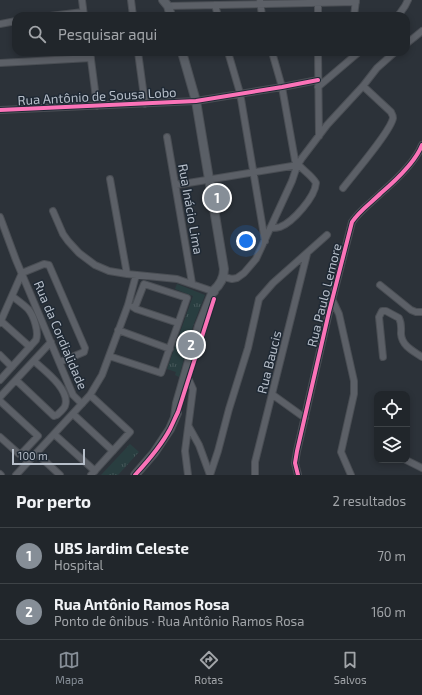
<!DOCTYPE html>
<html lang="pt">
<head>
<meta charset="utf-8">
<style>
  :root { --surface:#21262b; --page:#2d3237; --text:#f1f3f6; --muted:#a2a5a9; --line:#3e4347; --accent:#868e97 }
  body { margin:0; font-family:"Exo 2",sans-serif; background:var(--page); color:var(--text) }
  .controls { position:absolute; right:12px; bottom:12px; display:grid; overflow:hidden; border-radius:8px; box-shadow:0 2px 6px #0003 }
  .controls button { width:36px; height:36px; display:grid; place-items:center; padding:0; border:0; border-bottom:1px solid var(--line); background:var(--surface); color:var(--text); font:20px sans-serif }
  .scale { position:absolute; left:12px; bottom:10px; width:73px; box-sizing:border-box; padding-left:4px; border:2px solid #b7bfca; border-top:0; font-size:11px; line-height:14px; white-space:nowrap; color:#b7bfca; -webkit-text-stroke:3px #1f2934; paint-order:stroke }
  .you { position:absolute; left:246px; top:241px; width:14px; height:14px; margin:-10px; border:3px solid #fff; border-radius:50%; background:#1a73e8; box-shadow:0 0 0 6px #1a73e833 }
  .badge { display:grid; place-items:center; width:26px; height:26px; border-radius:50%; background:var(--accent); color:#fff; font-size:13px; font-weight:700 }
  .pin { position:absolute; translate:-50% -50%; border:2px solid #fff; box-shadow:0 1px 4px #0006 }
  .list { margin:0; padding:0; list-style:none }
  h2 { display:flex; justify-content:space-between; align-items:center; height:52px; margin:0; padding:0 16px; font-size:17px }
  h2 small { font-size:13px; font-weight:400; color:var(--muted) }
  .list li { display:grid; grid-template-columns:26px 1fr auto; gap:12px; align-items:center; box-sizing:border-box; height:56px; padding:0 16px; border-top:1px solid var(--line) }
  .list b { display:block; font-size:15px; white-space:nowrap }
  .list p { margin:0; font-size:13px; white-space:nowrap; color:var(--muted) }
  .list em { font-size:13px; font-style:normal; color:var(--muted) }
  .icon { flex:none; width:22px; height:22px; fill:none; stroke:currentColor; stroke-width:2; stroke-linecap:round; stroke-linejoin:round }
  .map { position:relative; flex:none; width:422px; height:475px; overflow:hidden }
  .search { position:absolute; background:var(--surface); box-shadow:0 2px 6px #0003; left:12px; right:12px; top:12px; height:44px; display:flex; align-items:center; gap:10px; box-sizing:border-box; padding:0 14px; border-radius:12px; color:var(--muted); font-size:15px }
  .sheet { height:164px; background:var(--surface) }
  nav { display:flex; justify-content:space-around; align-items:center; box-sizing:border-box; height:56px; border-top:1px solid var(--line); background:var(--surface); font-size:11px; color:var(--muted) }
  nav a { display:grid; justify-items:center; gap:2px }
  nav .on { color:var(--accent) }
  .map>svg:first-child { display:block }
</style>
</head>
<body>
<div class="map">
<svg width="422" height="475" viewBox="0 0 422 475">
  <defs>
    <pattern id="grass-tufts" width="24" height="20" patternUnits="userSpaceOnUse"><rect width="24" height="20" fill="#293e40"/><path d="M3 7l-1-3M5 7V3M7 7l1-3M15 17l-1-3M17 17v-4M19 17l1-3" fill="none" stroke="#46585a"/></pattern>
  </defs>
  <rect width="100%" height="100%" fill="#2c3239"/>
  <path fill="url(#grass-tufts)" d="M177 284 205 295 193 326 179 377 175 375 176 372 167 369 193 296 175 289Z
    M130 444 139 452 118 475H101Z"/>
  <g fill="none" stroke-linecap="round" stroke-linejoin="round">
    <g stroke="#4a4e54" stroke-width="8">
      <path id="minor" d="M82 0 84 16
        M131 0 133 16
        M260 0 262 16
        M215 5 218 16
        M168 6 356 2
        M50 16 83 12
        M318 16V0
        M354 16 356 0
        M398 16 405 6 408 0
        M0 24 16 21
        M406 44 422 31
        M90 52 97 106
        M138 52 145 104
        M228 52 240 93 265 241
        M318 52 319 136
        M0 63 91 58
        M318 87 359 52
        M0 110 196 101 282 87 318 80
        M167 137 192 283
        M110 179 127 274
        M176 185 298 165
        M343 188C352 176 391 131 393 118 393 115 392 115 391 112L363 86
        M53 211 63 234 68 241 79 253 95 265 109 271 127 274 177 279 215 292
        M0 217 16 260 73 395 82 404
        M271 228C274 228 277 228 280 227 293 222 315 197 316 183 311 174 300 169 295 160L282 87 272 52
        M22 273 44 264 49 265 85 348 84 352 60 362
        M224 277 232 279 237 278 244 273 256 259 292 181 297 166 302 158 327 125 363 86 377 68 395 52
        M380 285 411 310 416 312H422
        M332 299 339 314 354 381V394L341 452 351 475
        M133 307 136 309 178 323
        M1 321 30 347
        M0 323 22 273
        M118 330 170 349
        M0 355 12 367
        M109 356 161 373 187 298 144 284 135 307
        M383 357 379 317 382 311H386L399 318C402 324 401 328 401 334 402 346 413 351 422 357
        M185 378 189 380 193 389 185 451 188 475
        M0 380 36 340C39 332 34 316 28 309 23 304 17 300 12 296
        M16 380 54 416 57 415C59 413 64 409 65 406 71 390 44 370 34 361
        M90 395 130 432 91 475
        M273 395 305 418
        M0 397 51 342
        M0 401 38 436 23 452 19 454 0 437
        M73 414 113 451
        M189 427 199 445 210 475
        M54 434 95 471
        M36 453 60 475
        M406 460 422 468
        M0 474 1 475
        M16 475 90 395 102 375 128 305 136 275
        M210 475 218 451 229 409 248 348 259 299 273 283 327 235
        M255 475V462L307 254
        M298 475 295 463 297 451 329 312 352 222C360 210 371 203 381 193 395 181 415 163 422 145"/>
    </g>
    <g stroke="#4a4e54" stroke-width="10">
      <path id="secondary" d="M163 0 168 6 171 16
        M175 417 177 403 199 326 213 291C220 285 224 279 224 269L196 101 182 52
        M135 475 154 453 170 429 177 413"/>
    </g>
    <use href="#minor" stroke="#5c6067" stroke-width="6"/>
    <use href="#secondary" stroke="#5a5f66" stroke-width="8"/>
    <g stroke="#1f2934" stroke-width="6">
      <path id="cycleway" d="M0 110 196 101 282 87 318 80
        M135 475C148 461 161 446 170 429 173 423 175 418 178 412L214 299
        M298 475 295 463 297 451 329 312 352 222C360 210 371 203 381 193 395 181 415 163 422 145"/>
    </g>
    <use href="#cycleway" stroke="#fb73b8" stroke-width="4"/>
  </g>
  <g text-anchor="middle" stroke-width="3" stroke-linejoin="round" paint-order="stroke">
    <g font-size="13" fill="#b7bfca" stroke="#1f2934">
      <text transform="translate(97 96) rotate(-3)" y="5">Rua Antônio de Sousa Lobo</text>
      <text transform="translate(191 209) rotate(80)" y="5">Rua Inácio Lima</text>
      <text transform="translate(324 295) rotate(-76)" y="5">Rua Paulo Lemore</text>
      <text transform="translate(61 335) rotate(67)" y="5">Rua da Cordialidade</text>
      <text transform="translate(269 362) rotate(-76)" y="5">Rua Baucis</text>
    </g>
  </g>
</svg>
<div class="controls">
<button><svg class="icon" aria-label="locate" viewBox="0 0 24 24"><circle cx="12" cy="12" r="6"/><path d="M12 2v4M12 18v4M2 12h4M18 12h4"/></svg></button>
<button><svg class="icon" aria-label="layers" viewBox="0 0 24 24"><path d="M12 4l9 5-9 5-9-5zM3 14l9 5 9-5"/></svg></button>
</div>
<div class="scale">100 m</div>
<div class="you"></div>
<div class="pin badge" style="left:217px;top:198px">1</div>
<div class="pin badge" style="left:191px;top:345px">2</div>
<div class="search"><svg class="icon" aria-label="search" viewBox="0 0 24 24"><circle cx="10" cy="10" r="6"/><path d="M15 15l6 6"/></svg>Pesquisar aqui</div>
</div>
<section class="sheet">
<h2>Por perto<small>2 resultados</small></h2>
<ul class="list">
<li><span class="badge">1</span><div><b>UBS Jardim Celeste</b><p>Hospital</p></div><em>70 m</em></li>
<li><span class="badge">2</span><div><b>Rua Antônio Ramos Rosa</b><p>Ponto de ônibus · Rua Antônio Ramos Rosa</p></div><em>160 m</em></li>
</ul>
</section>
<nav>
<a class="on"><svg class="icon" aria-label="map" viewBox="0 0 24 24"><path d="M3 6l6-2 6 2 6-2v14l-6 2-6-2-6 2zM9 4v14M15 6v14"/></svg>Mapa</a>
<a><svg class="icon" aria-label="directions" viewBox="0 0 24 24"><path d="M12 3l9 9-9 9-9-9zM9 14v-3h6M13 9l2 2-2 2"/></svg>Rotas</a>
<a><svg class="icon" aria-label="saved" viewBox="0 0 24 24"><path d="M7 4h10v16l-5-4-5 4z"/></svg>Salvos</a>
</nav>
</body>
</html>
